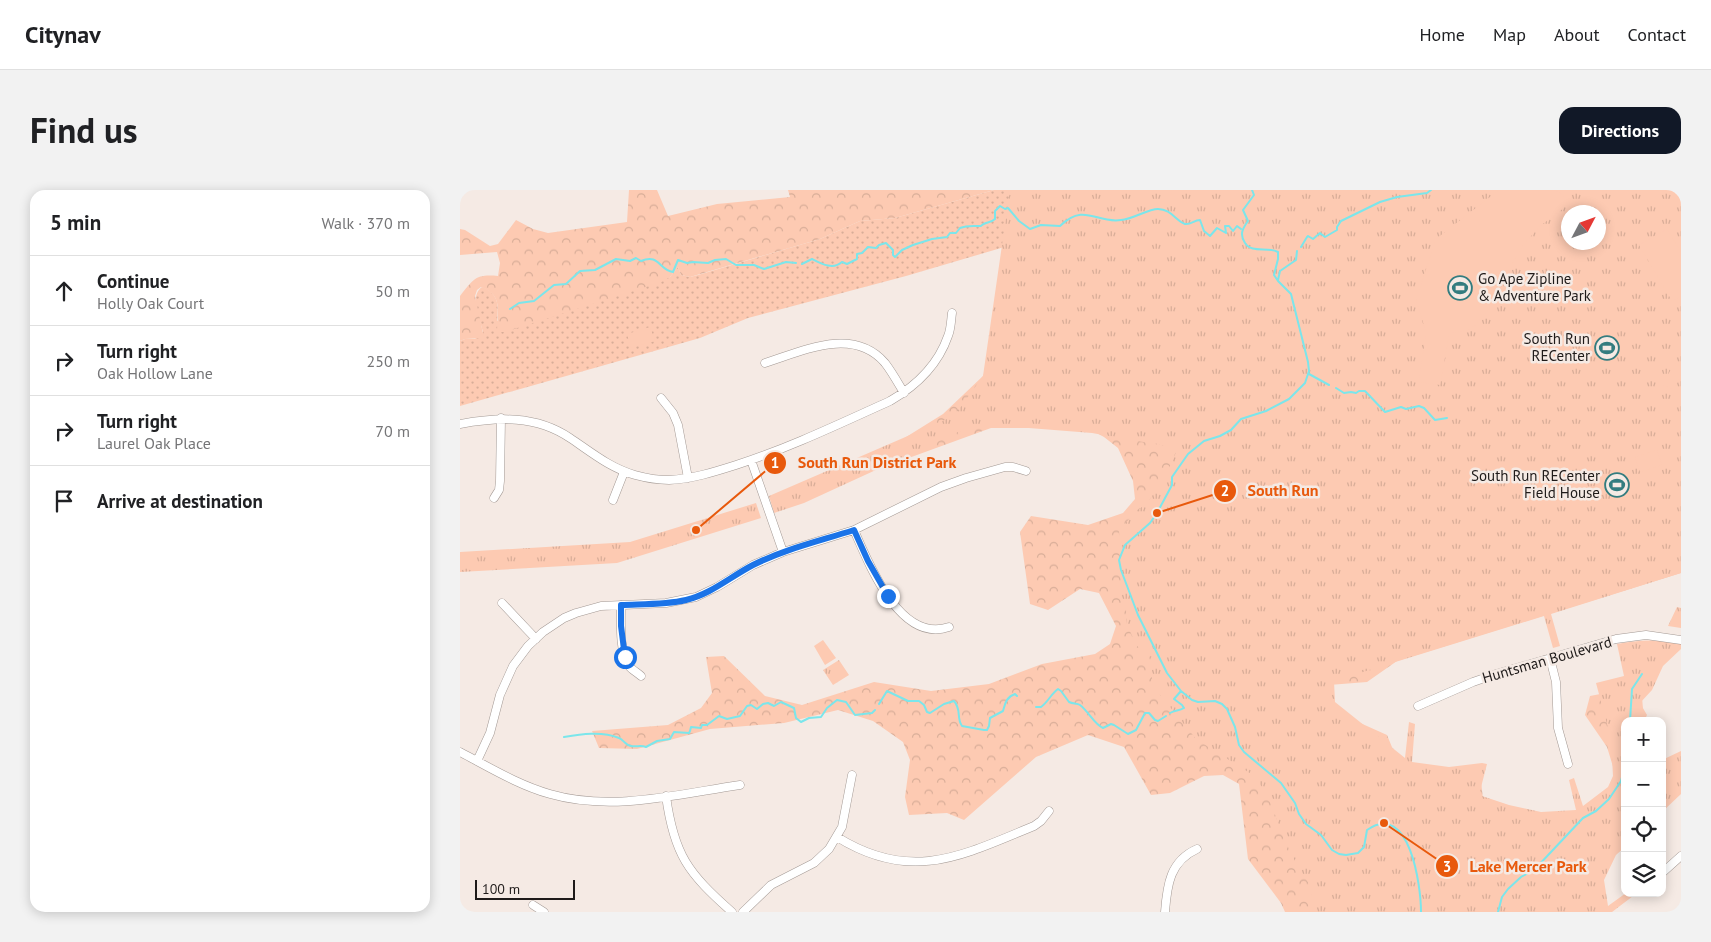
<!DOCTYPE html>
<html lang="en">
<head>
<meta charset="utf-8">
<style>
  :root { --surface:#fff; --page:#f2f2f2; --text:#202124; --muted:#757577; --line:#e0e0e0; --accent:#111827 }
  body { margin:0; font-family:"PT Sans",sans-serif; background:var(--page); color:var(--text) }
  .controls { position:absolute; right:15px; bottom:15px; display:grid; overflow:hidden; border-radius:10px; box-shadow:0 2px 12px #0003 }
  .controls button { width:45px; height:45px; display:grid; place-items:center; padding:0; border:0; border-bottom:1px solid var(--line); background:var(--surface); color:var(--text); font:25px sans-serif }
  .compass { position:absolute; left:1101px; top:15px; width:45px; height:45px; border-radius:50%; background:var(--surface); box-shadow:0 2px 12px #0003; rotate:49deg }
  .scale { position:absolute; left:15px; bottom:12px; width:100px; box-sizing:border-box; padding-left:5px; border:2px solid #1f1b1a; border-top:0; font-size:14px; line-height:18px; white-space:nowrap; color:#1f1b1a; -webkit-text-stroke:4px #f5eae4; paint-order:stroke }
  .stop { position:absolute; width:15px; height:15px; margin:-11px; border:4px solid #1a73e8; border-radius:50%; background:#fff }
  .stop.end { background:#1a73e8; border-color:#fff; box-shadow:0 1px 5px #0008 }
  .list { margin:0; padding:0; list-style:none }
  h2 { display:flex; justify-content:space-between; align-items:center; height:65px; margin:0; padding:0 20px; font-size:21px }
  h2 small { font-size:16px; font-weight:400; color:var(--muted) }
  .list li { display:grid; grid-template-columns:32px 1fr auto; gap:15px; align-items:center; box-sizing:border-box; height:70px; padding:0 20px; border-top:1px solid var(--line) }
  .list b { display:block; font-size:19px; white-space:nowrap }
  .list p { margin:0; font-size:16px; white-space:nowrap; color:var(--muted) }
  .list em { font-size:16px; font-style:normal; color:var(--muted) }
  .icon { flex:none; width:28px; height:28px; fill:none; stroke:currentColor; stroke-width:2; stroke-linecap:round; stroke-linejoin:round }
  .map { position:relative; flex:none; width:1221px; height:722px; overflow:hidden; border-radius:15px }
  header { display:flex; align-items:center; gap:30px; box-sizing:border-box; height:70px; padding:0 25px; background:var(--surface); border-bottom:1px solid var(--line) }
  header strong { font-size:24px }
  nav { display:flex; gap:28px; margin-inline-start:auto; font-size:18px }
  .intro { display:flex; align-items:center; justify-content:space-between; box-sizing:border-box; height:120px; padding:0 30px }
  h1 { margin:0; font-size:35px }
  .button { padding:12px 22px; border-radius:15px; background:var(--accent); color:#fff; font-size:18px; font-weight:700 }
  main { display:flex; gap:30px; padding:0 30px }
  aside { flex:1; background:var(--surface); border-radius:15px; box-shadow:0 2px 12px #0003 }
  .map>svg:first-child { display:block }
</style>
</head>
<body>
<header>
<strong>Citynav</strong>
<nav><a>Home</a><a>Map</a><a>About</a><a>Contact</a></nav>
</header>
<div class="intro"><h1>Find us</h1><a class="button">Directions</a></div>
<main>
<aside>
<h2>5 min<small>Walk · 370 m</small></h2>
<ul class="list">
<li><svg class="icon" aria-label="ahead" viewBox="0 0 24 24"><path d="M12 20V5M6 11l6-6 6 6"/></svg><div><b>Continue</b><p>Holly Oak Court</p></div><em>50 m</em></li>
<li><svg class="icon" aria-label="right" viewBox="0 0 24 24"><path d="M7 20v-9h11M14 6l5 5-5 5"/></svg><div><b>Turn right</b><p>Oak Hollow Lane</p></div><em>250 m</em></li>
<li><svg class="icon" aria-label="right" viewBox="0 0 24 24"><path d="M7 20v-9h11M14 6l5 5-5 5"/></svg><div><b>Turn right</b><p>Laurel Oak Place</p></div><em>70 m</em></li>
<li><svg class="icon" aria-label="arrive" viewBox="0 0 24 24"><path d="M6 21V4h12l-3 4 3 4H6"/></svg><div><b>Arrive at destination</b></div></li>
</ul>
</aside>
<div class="map">
<svg width="1221" height="722" viewBox="0 0 1221 722">
  <defs>
    <pattern id="grass-dots" width="8" height="8" patternUnits="userSpaceOnUse" patternTransform="scale(1.25)"><rect width="8" height="8" fill="#fdcab2"/><path d="M2 2h.1M6 6h.1" fill="none" stroke="#d8ad98" stroke-width="1.8" stroke-linecap="round"/></pattern>
    <pattern id="forest-crowns" width="20" height="18" patternUnits="userSpaceOnUse" patternTransform="scale(1.25)"><rect width="20" height="18" fill="#fdcab2"/><path d="M2 6a3 3 0 1 1 6 0M12 15a3 3 0 1 1 6 0" fill="none" stroke="#d8ad98"/></pattern>
    <pattern id="park-tufts" width="24" height="20" patternUnits="userSpaceOnUse" patternTransform="scale(1.25)"><rect width="24" height="20" fill="#fdcab2"/><path d="M3 7l-1-3M5 7V3M7 7l1-3M15 17l-1-3M17 17v-4M19 17l1-3" fill="none" stroke="#d8ad98"/></pattern>
  </defs>
  <rect width="100%" height="100%" fill="#f5eae4"/>
  <path fill="url(#grass-dots)" d="M534 0H738L446 86 288 128 240 148 0 216V151L5 149H15L23 142C20 129 9 106 22 97 38 103 39 114 37 131L210 87 218 77 221 85 230 87 238 85 360 49 400 31 435 28Z"/>
  <path fill="url(#forest-crowns)" d="M169 0H197L208 26 257 14 330 7 328 0H534L435 28 400 31 360 49 230 87 221 85 218 77 210 87 201 92 45 142H37C37 123 44 105 21 97L17 100 15 106 24 148 5 149 0 151V106C14 89 15 84 38 86L40 73 37 62 0 65V39L5 40 30 56 38 54 56 30 73 39 88 43 167 32Z
    M739 0H1125L1101 14 1066 55 1057 58 1034 91 1015 147 961 165 949 179 980 201 1017 212 1065 247 1115 329 1128 342 1138 348 1158 346 1176 341 1207 321 1216 286 1207 250 1214 233 1221 226V383L937 471 907 492 869 495 863 502 869 519 927 545 934 562 973 590 985 582 1003 584 1021 591 1023 609 1038 619 1074 627 1112 626 1146 608 1158 593 1147 557 1125 525 1130 506 1166 499 1182 507 1184 531H1165V647L1148 664 1141 701 1145 720 1148 722H825L821 713 788 669 779 594 763 585 744 586 710 603 691 605 664 557 628 545 576 567 504 630 487 623 449 625 445 607 450 570 443 552 413 531 378 520 324 533 250 539 177 559 139 558 132 541 208 535 241 518 252 503 246 467 264 466 305 506 342 515 414 492 471 501 529 494 582 474 635 464 650 454 656 436 639 403 620 399 588 420 570 414 560 342 571 326 628 335 663 323 675 309 673 291 658 258 644 247 627 238H531L424 277 406 272 483 224 523 186 550 117 543 57Z"/>
  <path fill="url(#park-tufts)" fill-rule="evenodd" d="M550 0H1221V383L1091 424 1100 456 1093 458 1084 426 874 491 875 512 945 568 949 532 955 534 952 572 989 577 1022 573 1027 574 1019 605 1049 615 1081 622 1116 620 1109 590 1114 588 1123 616 1148 597 1153 586 1151 549 1136 493 1164 486 1157 454C1179 450 1199 449 1221 454V459L1203 476 1192 500 1180 513 1187 525 1184 531H1165V657L1156 665 1144 690 1148 716 1166 703H1177L1152 722H855L850 695 838 677 827 655 810 612 796 587 736 549 692 495V467L677 456 667 435 666 420 661 404 659 339 689 310 702 293 718 258 632 243 516 234 344 313 314 323 309 306 494 226 523 186ZM1108 22H1138V52H1108Z
    M296 313 301 328 157 373 0 382V362L170 352Z
    M1217 417 1221 418V438L1208 436Z
    M379 470 389 485 373 495 363 480Z
    M1221 561V604L1202 622V570Z"/>
  <path fill="#fdcab2" d="M1039 0H1094L1103 5 1104 18 1080 36 1063 55 1045 86 1029 118 1016 135 1008 140 992 143 989 146 980 195 959 192 966 142 956 110 976 49Z
    M1207 39 1221 62V106L1212 111 1179 55Z
    M190 137 195 151 171 158 167 144Z
    M1214 173 1221 176V185L1214 200 1203 195Z
    M1197 260 1202 275 1180 282 1175 267Z
    M363 450 376 468 365 475 354 456Z"/>
  <g fill="none" stroke-linecap="round" stroke-linejoin="round">
    <path stroke="#7be6eb" stroke-width="2" d="M792 0 794 5 783 20 788 31C783 38 779 44 785 53 792 64 807 56 818 62V69L814 85 818 91 831 104 848 172 849 181 845 193 829 209 806 221 781 229 771 240 760 246 744 251 728 264 712 287V295L697 323 690 333 665 355 659 370 661 380 678 425 707 483 721 501 732 510 738 512 755 511 762 514 767 519 775 537 779 555 784 562 821 593 835 613 839 624 846 634 861 645 872 660 879 664 886 665 898 663 904 657 907 640C950 610 961 697 961 722
      M841 57 847 47 848 46 853 49 860 43 865 47 877 40V37L881 31 920 12 937 7 967 3 971 0
      M342 74 352 69C362 74 373 80 382 72L387 74 397 69V64L402 63 408 57 416 58 419 55 426 53 433 60V65L435 67 442 60 453 55 472 49 487 47 490 43H496L500 38C507 35 513 36 521 36 524 32 531 33 535 29V21L540 16 545 19 548 18 559 31 570 39 581 35 600 36C625 12 636 34 661 30 673 29 688 19 698 19 711 19 716 31 725 34 731 35 734 30 740 30L744 41 750 46 757 38 766 43 765 36H769L773 41 777 36 781 39
      M818 90 820 81 836 70 837 61
      M50 119 59 113 74 111 94 95 106 94 120 81 135 80 156 69 170 71 176 68 181 71C199 63 199 80 213 82L218 70 227 73 233 72 248 73 255 70 266 69 276 75H294L304 79 326 72 336 73
      M849 184 869 195
      M876 198 884 203 891 202 896 203 899 201H905L925 222 941 217 946 219 959 216 964 218 975 230 987 228
      M419 514 427 501 448 511H459L464 515 467 522 470 523 484 514 494 511C502 520 496 528 502 536L524 540H527L529 536 530 528 543 521C545 514 546 507 555 504L557 506
      M576 517H581C588 512 591 504 598 499L601 501 609 512C613 514 617 513 620 515 629 522 634 534 643 538L651 534 654 535 668 544 676 540 685 523H689L695 530 698 531 706 526
      M710 523C715 520 719 521 724 518L722 515 714 509 721 501
      M1170 531 1172 499 1182 484
      M104 547C121 544 142 541 159 548 163 549 165 555 171 556 177 557 181 555 186 557L197 551 210 549 214 542 229 543 230 541 231 537 241 538 242 535H247L259 526 267 529 280 526 287 516 291 515 297 519 303 514 308 513 314 516 321 512 334 518 336 528 341 532 349 528 361 527 367 518 377 510 386 512 395 525 412 523 415 520
      M1038 722 1042 707 1048 699 1061 687 1075 679 1123 628 1136 621 1149 609 1161 591 1165 576"/>
    <g stroke="#a39994" stroke-width="9">
      <path id="minor" d="M305 173C343 161 393 136 425 173 432 182 438 193 444 203
        M201 208 213 223 218 235 228 288
        M0 234C38 227 76 225 110 248 131 262 150 278 175 285 186 288 198 290 209 290 232 289 254 282 276 275 329 258 379 234 430 211 456 196 478 175 488 146 491 139 491 130 492 123
        M291 270 323 362
        M34 308 39 300 40 291 41 228
        M153 310 164 282
        M394 340C409 374 440 454 489 437
        M42 413 76 449
        M161 415C161 430 159 464 169 476 172 480 178 483 181 486
        M1090 468 1096 492 1098 538 1108 574
        M958 516 1013 492 1036 484 1156 449 1186 445 1221 450
        M0 562C29 577 58 595 90 604 152 622 218 604 280 595
        M17 571 30 543 40 505 53 476 68 456 83 442 104 428 116 423 141 416 206 413 236 407 257 397 293 375 323 362 394 340 481 297 506 288 545 277H553L566 281
        M206 606C214 665 228 683 272 722
        M377 647C451 693 501 666 574 636L581 631 589 621
        M1202 683 1221 666
        M73 715 84 722
        M283 722 311 695 354 673 369 659 382 637 392 585
        M705 722C707 695 710 671 737 659"/>
    </g>
    <use href="#minor" stroke="#fff" stroke-width="8"/>
  </g>
  <g fill="none" stroke-linecap="round" stroke-linejoin="round">
    <path stroke="#1a73e8" stroke-width="6" d="M165 467 161 436V415C182 414 205 415 226 410 251 404 270 387 293 375 325 359 360 351 394 340L408 371 428 406"/>
  </g>
  <defs>
    <g id="stadium-ring" transform="scale(1.25)"><circle r="9.5" fill="#f5eae4" stroke="#337c7f" stroke-width="1.5"/><path d="M0-5a6.5 5 0 1 0 0 10a6.5 5 0 1 0 0-10ZM-3.5-1.8h7v3.6h-7Z" fill="#337c7f"/></g>
  </defs>
  <g fill-rule="evenodd">
    <use href="#stadium-ring" x="1000" y="98"/>
    <use href="#stadium-ring" x="1147" y="158"/>
    <use href="#stadium-ring" x="1157" y="295"/>
  </g>
  <g text-anchor="middle" stroke-width="5" stroke-linejoin="round" paint-order="stroke">
    <g font-size="15" fill="#1f1b1a" stroke="#f5eae4" text-anchor="end">
      <text x="1018" y="94" text-anchor="start">Go Ape Zipline<tspan x="1018" dy="17">&amp; Adventure Park</tspan></text>
      <text x="1130" y="154">South Run<tspan x="1130" dy="17">RECenter</tspan></text>
      <text x="1140" y="291">South Run RECenter<tspan x="1140" dy="17">Field House</tspan></text>
    </g>
    <g font-size="15" fill="#1f1b1a" stroke="#f5eae4">
      <text transform="translate(1087 470) rotate(-16)" y="5">Huntsman Boulevard</text>
    </g>
  </g>
  <path fill="none" stroke="#e8590c" stroke-width="2" d="M236 340L315 273M697 323L765 301M924 633L987 676"/>
  <g fill="#e8590c" stroke="#f5eae4" stroke-width="2">
    <circle cx="236" cy="340" r="5"/>
    <circle cx="697" cy="323" r="5"/>
    <circle cx="924" cy="633" r="5"/>
    <circle cx="315" cy="273" r="12"/>
    <circle cx="765" cy="301" r="12"/>
    <circle cx="987" cy="676" r="12"/>
  </g>
  <g font-size="15" text-anchor="middle" font-weight="bold" fill="#fff">
    <text x="315" y="278">1</text>
    <text x="765" y="306">2</text>
    <text x="987" y="682">3</text>
  </g>
  <g font-size="16" text-anchor="middle" font-weight="bold" fill="#e8590c" stroke="#f5eae4" stroke-width="5" stroke-linejoin="round" paint-order="stroke">
    <text x="417" y="278">South Run District Park</text>
    <text x="823" y="306">South Run</text>
    <text x="1068" y="682">Lake Mercer Park</text>
  </g>
</svg>
<div class="controls">
<button>+</button>
<button>−</button>
<button><svg class="icon" aria-label="locate" viewBox="0 0 24 24"><circle cx="12" cy="12" r="6"/><path d="M12 2v4M12 18v4M2 12h4M18 12h4"/></svg></button>
<button><svg class="icon" aria-label="layers" viewBox="0 0 24 24"><path d="M12 4l9 5-9 5-9-5zM3 14l9 5 9-5"/></svg></button>
</div>
<svg class="compass" viewBox="-18 -18 36 36"><path d="M0-13l5 13h-10z" fill="#e53935"/><path d="M0 13l5-13h-10z" fill="#757577"/></svg>
<div class="scale">100 m</div>
<div class="stop" style="left:165px;top:467px"></div>
<div class="stop end" style="left:428px;top:406px"></div>
</div>
</main>
</body>
</html>
